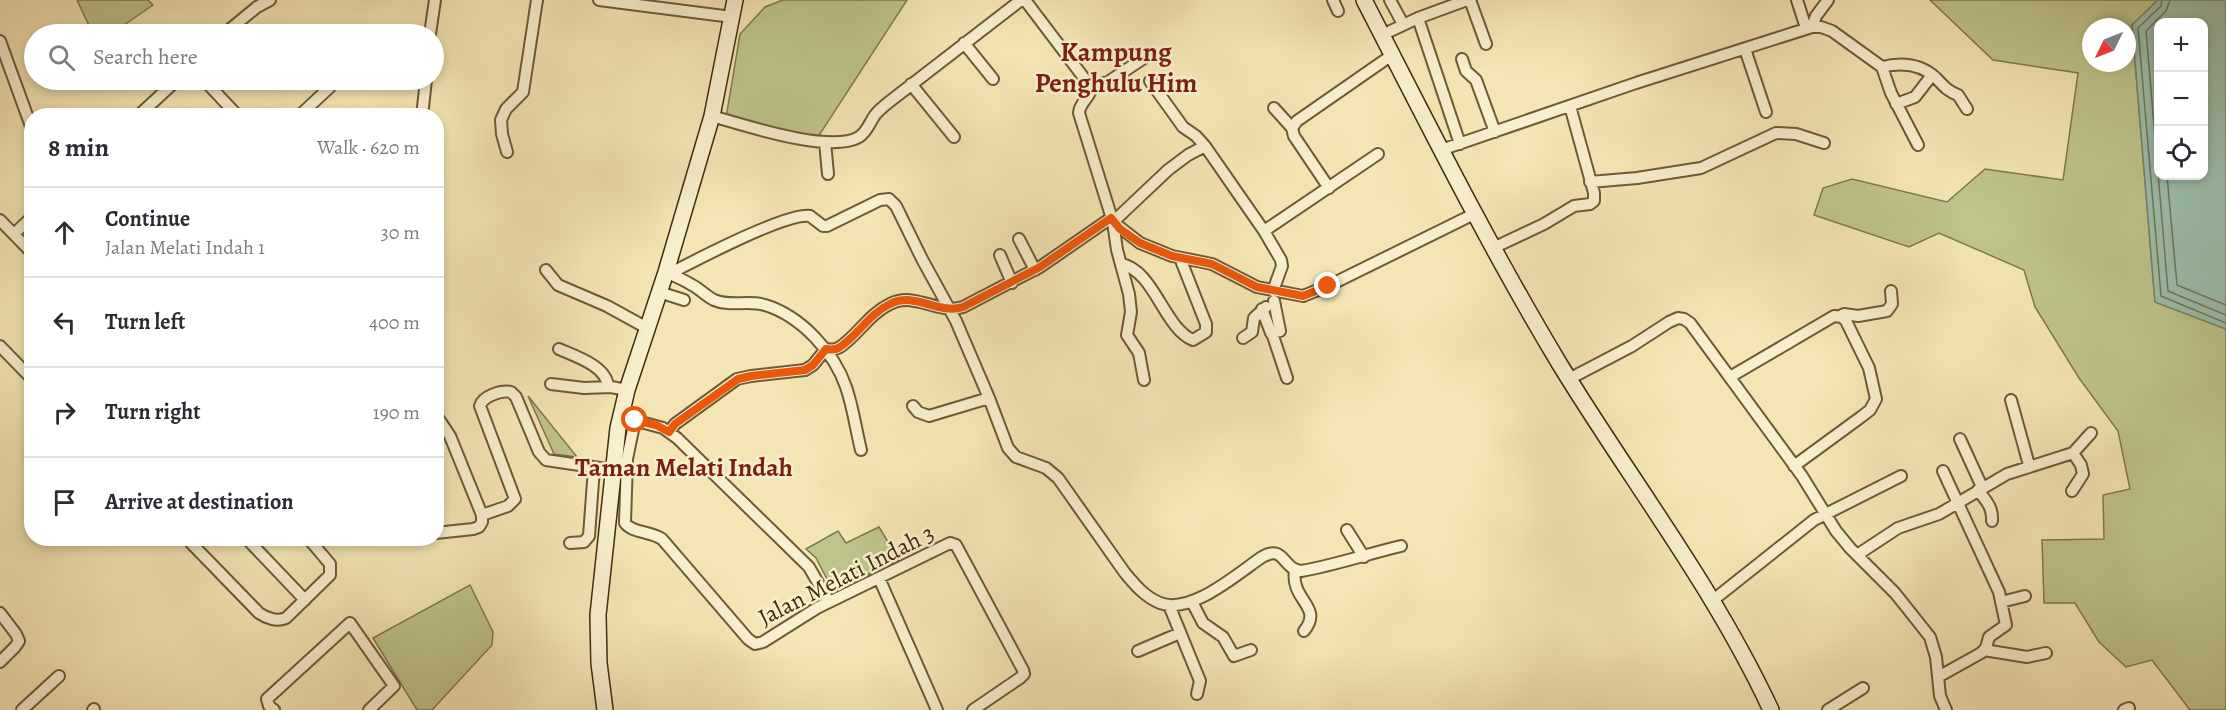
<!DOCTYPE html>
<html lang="en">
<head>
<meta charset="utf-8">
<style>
  :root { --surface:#fff; --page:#f7f7f7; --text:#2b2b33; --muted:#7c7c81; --line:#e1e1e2 }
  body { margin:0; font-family:Alegreya,serif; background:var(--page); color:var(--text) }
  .controls { position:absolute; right:18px; top:18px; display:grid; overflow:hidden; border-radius:12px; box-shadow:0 3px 9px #0003 }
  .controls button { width:54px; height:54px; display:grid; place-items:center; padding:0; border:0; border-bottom:2px solid var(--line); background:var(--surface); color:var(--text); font:30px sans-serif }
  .compass { position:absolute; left:2082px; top:18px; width:54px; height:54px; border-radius:50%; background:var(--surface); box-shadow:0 3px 9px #0003; rotate:227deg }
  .stop { position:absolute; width:18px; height:18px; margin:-14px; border:4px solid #ea580c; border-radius:50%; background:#fff }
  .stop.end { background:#ea580c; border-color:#fff; box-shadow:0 2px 6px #0008 }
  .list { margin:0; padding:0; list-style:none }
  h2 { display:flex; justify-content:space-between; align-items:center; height:78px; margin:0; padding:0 24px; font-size:26px }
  h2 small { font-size:20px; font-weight:400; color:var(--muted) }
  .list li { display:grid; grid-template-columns:39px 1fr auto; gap:18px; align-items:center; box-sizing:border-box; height:90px; padding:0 24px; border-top:2px solid var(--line) }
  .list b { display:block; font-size:22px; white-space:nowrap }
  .list p { margin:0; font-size:20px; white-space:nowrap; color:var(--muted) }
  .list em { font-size:20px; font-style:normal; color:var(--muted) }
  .icon { flex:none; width:33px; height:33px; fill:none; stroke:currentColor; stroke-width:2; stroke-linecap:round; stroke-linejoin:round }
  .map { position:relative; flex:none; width:2226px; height:710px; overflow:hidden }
  .search { position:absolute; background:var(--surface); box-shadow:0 3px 9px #0003; left:24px; top:24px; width:420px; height:66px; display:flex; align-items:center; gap:15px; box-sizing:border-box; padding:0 21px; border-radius:33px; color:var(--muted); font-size:22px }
  .panel { position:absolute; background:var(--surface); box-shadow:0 3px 9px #0003; left:24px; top:108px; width:420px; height:438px; border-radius:24px }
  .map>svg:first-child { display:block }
</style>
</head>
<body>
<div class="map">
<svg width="2226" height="710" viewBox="0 0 2226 710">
  <rect width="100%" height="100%" fill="#f4e6b4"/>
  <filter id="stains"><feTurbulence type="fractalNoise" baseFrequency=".00333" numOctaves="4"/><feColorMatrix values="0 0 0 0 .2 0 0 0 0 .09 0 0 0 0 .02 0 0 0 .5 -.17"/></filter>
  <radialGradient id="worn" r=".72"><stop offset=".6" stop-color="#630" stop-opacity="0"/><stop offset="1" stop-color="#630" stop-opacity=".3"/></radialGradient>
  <path fill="#bfc48b" stroke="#80784c" stroke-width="1.5" fill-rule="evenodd" d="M77 0H148L153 5 111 34H93Z
    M783 0H907L818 137 776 131 726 118 740 34 765 7Z
    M1930 0H2158L2132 25 2155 302 2226 329V710H2190L2152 660 2126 667 2099 642 2075 603H2044L2042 540 2104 539 2103 495 2130 489 2118 431 2079 378 2035 307 2024 270 1939 233 1909 247 1814 215 1823 188 1852 179 1947 202 1985 169 2063 180 2078 73 1993 60ZM2091 27H2127V63H2091Z
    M528 396 577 457 554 454Z
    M879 527 899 560 845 585 837 586 829 583 816 558 806 549 838 531 846 543Z
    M470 585 493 632 492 645 432 710H417L373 638Z"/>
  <path fill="#9cc0ad" stroke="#78846d" stroke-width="1.5" fill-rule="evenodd" d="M2158 0H2226V329L2155 302 2132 25ZM2158 22H2204V176H2158Z"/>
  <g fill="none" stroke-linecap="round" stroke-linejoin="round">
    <path stroke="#6e765d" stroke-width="1.5" d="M2162 0 2161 6 2138 28 2161 296 2226 323
      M2170 0 2166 11 2146 31 2168 291 2226 315
      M2167 176 2177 285 2226 305"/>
    <g stroke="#6e5a37" stroke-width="14">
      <path id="street" d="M599 0 732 17
        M1025 0 1084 78 1092 86 1108 82 1144 58
        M1333 0 1338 11
        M1390 0 1403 24
        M1470 0 1486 44
        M1797 0 1806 28
        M1418 18 1460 144
        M1812 27 1816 16 1828 0
        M224 34 257 7 270 0
        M430 34 435 0
        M1382 35 1418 18 1467 0
        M0 41 32 129
        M964 43 993 79
        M1745 49 1766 112
        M1462 59 1466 71 1476 80 1495 132
        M1882 67C1902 62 1921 64 1936 78 1944 86 1947 91 1958 95L1967 109
        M204 80 238 116
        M1150 81 1183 127 1196 136 1205 146
        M911 84 954 137
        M1092 86C1091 97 1079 103 1079 113L1113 222 1117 250 1129 294 1131 312 1127 335 1139 353 1144 380
        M1896 104 1915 97 1932 75
        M1274 108 1292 128 1294 136 1329 188
        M138 116 177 80
        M299 116 330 87
        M422 116 426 80
        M712 116C744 125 830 154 859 137 867 132 870 122 875 115 879 110 884 106 889 102L1021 0
        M1292 128 1297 121 1392 55
        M825 142 828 174
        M1441 150 1636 83 1812 27H1821L1832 31 1882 67 1891 93 1918 145
        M507 152 502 134 501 120 506 109 523 92 537 0
        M1590 182 1637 178 1701 168 1776 133 1796 134 1824 143
        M0 220 32 253
        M1113 222 1140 243 1172 256 1212 264 1257 287 1303 296 1328 286 1474 214
        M1113 222 1168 170 1188 155 1205 146 1264 231 1281 260 1282 266 1273 291
        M1264 231 1378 154
        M14 234 32 217
        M1019 239 1035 270
        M1493 248 1544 224 1574 206 1590 204 1594 201V193L1570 106
        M1000 255 1012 283
        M1121 264C1154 270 1164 328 1193 340L1206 332V324L1180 258
        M546 270 558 285 607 306 647 328
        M667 273C675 276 684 280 692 285 700 289 706 296 714 300 730 307 748 300 765 305 801 316 834 352 846 387 853 407 856 430 861 450
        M669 274C694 261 787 212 810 216L823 226H827L880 200 889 199 896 206 922 259 956 321 989 398 1008 448 1016 457 1046 468 1058 478 1125 573C1135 585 1145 597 1160 603 1191 615 1237 574 1262 557 1285 544 1282 569 1301 571 1336 565 1367 554 1401 546
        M659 292 684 300
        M1262 309 1271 333 1280 331 1274 301
        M1840 316 1844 314 1858 316 1887 311 1892 304 1891 291
        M1272 333 1287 378
        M1243 338 1252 332 1254 318 1266 307
        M0 346 32 379
        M559 349C575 356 607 366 608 387
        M826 349C832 350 835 350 840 347 858 335 869 314 890 304 915 291 938 315 963 307L1040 267 1111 218
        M1730 377 1834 316 1842 317 1846 321 1869 368 1876 399 1870 410 1861 417 1794 466
        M1569 379 1632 346 1669 322 1678 318 1684 319 1690 323 1802 476 1836 531 1850 548 1895 593 1930 637 1936 657 1940 696 1946 710
        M551 384 584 388 611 387 627 390
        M2011 400 2029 465
        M913 406 918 412 929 416 989 398
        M436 415 450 436 482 515V522L479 527 473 529 436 533
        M630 419 663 428 677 438 809 567 829 602
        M635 420 627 459 625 523C632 533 650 531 662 539L748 639 755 644 763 642 817 608 950 543 956 545 1023 670 1024 674 1020 678 973 710
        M669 432 675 424 737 379 751 376 805 370 813 365 826 349
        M1960 439 1982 487
        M1978 490C1986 501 1993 507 1992 521
        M2072 491 2083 474 2081 465 2073 453
        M482 515 508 506 515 499 480 406C483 396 501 390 511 392L516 397 539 452 546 460 613 470
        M1347 530 1364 557
        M246 538 305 600
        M191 543 259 613C266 618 277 622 286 618L330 575V564L308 538
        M570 543 584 542 589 536 594 468
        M1857 555 1898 528 1939 514 2007 474 2073 453 2091 433
        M1295 570C1290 601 1324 606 1304 631
        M879 578 937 710
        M1712 601 1814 520 1901 476
        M1192 602 1203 623 1223 637 1234 656 1251 650
        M2001 602 2025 596
        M1169 605 1200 681 1197 694
        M0 613 16 634 19 641 15 647 0 662
        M1984 650 2027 657 2046 653
        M1138 651 1180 633
        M1938 677 1981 653 1986 648 1989 637 2006 625 1999 592 1943 471
        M22 710 59 676
        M93 710 94 709
        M274 710 269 706 267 699 350 623 394 686 369 710
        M1828 710 1863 688
        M2124 710 2129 708"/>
    </g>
    <g stroke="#412b0d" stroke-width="18">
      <path id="secondary" d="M1364 0C1427 122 1488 245 1559 363 1629 478 1714 587 1771 710
        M605 710 599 663 598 615 618 428 627 390 666 272 712 116 735 0"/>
    </g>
    <use href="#street" stroke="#f8efce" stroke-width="10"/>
    <use href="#secondary" stroke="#f8efce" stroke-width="15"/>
  </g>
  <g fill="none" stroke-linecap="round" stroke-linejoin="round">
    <path stroke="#ea580c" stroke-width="8" d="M635 420 656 425 669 432 675 424 738 379 751 376 805 370 813 365 826 349C832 350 836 350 840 347 858 335 869 314 890 304 915 291 938 315 963 307L1040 267 1111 218 1120 229 1140 243 1172 256 1212 264 1257 287 1303 296 1328 286"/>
  </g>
  <g text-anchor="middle" stroke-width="5" stroke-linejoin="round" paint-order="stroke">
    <g font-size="24" fill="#412b0d" stroke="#f8efce">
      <text transform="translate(846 575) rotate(-27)" y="8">Jalan Melati Indah 3</text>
    </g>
    <g font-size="26" font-weight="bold" fill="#7a1f14" stroke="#f8efce">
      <text x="684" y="476">Taman Melati Indah</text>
    </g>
    <g font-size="27" font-weight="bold" fill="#7a1f14" stroke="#f8efce">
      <text x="1116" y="61">Kampung<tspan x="1116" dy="31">Penghulu Him</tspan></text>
    </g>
  </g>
  <rect width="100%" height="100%" filter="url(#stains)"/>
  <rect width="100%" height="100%" fill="url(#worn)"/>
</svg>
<div class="controls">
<button>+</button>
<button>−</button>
<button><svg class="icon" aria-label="locate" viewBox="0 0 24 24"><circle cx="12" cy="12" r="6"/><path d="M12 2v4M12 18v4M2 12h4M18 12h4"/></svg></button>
</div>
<svg class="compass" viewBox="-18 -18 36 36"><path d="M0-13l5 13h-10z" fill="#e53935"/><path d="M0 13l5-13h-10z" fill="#7c7c81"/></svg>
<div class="stop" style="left:635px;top:420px"></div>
<div class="stop end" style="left:1328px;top:286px"></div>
<div class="search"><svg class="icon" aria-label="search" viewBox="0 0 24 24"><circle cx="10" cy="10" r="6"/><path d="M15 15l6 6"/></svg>Search here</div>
<section class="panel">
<h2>8 min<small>Walk · 620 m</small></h2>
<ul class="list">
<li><svg class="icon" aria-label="ahead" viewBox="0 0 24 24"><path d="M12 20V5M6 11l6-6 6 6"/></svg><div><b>Continue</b><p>Jalan Melati Indah 1</p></div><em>30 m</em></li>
<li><svg class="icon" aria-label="left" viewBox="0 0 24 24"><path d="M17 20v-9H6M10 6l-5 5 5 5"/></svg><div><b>Turn left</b></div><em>400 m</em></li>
<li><svg class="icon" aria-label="right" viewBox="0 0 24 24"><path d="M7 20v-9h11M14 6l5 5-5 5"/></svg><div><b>Turn right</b></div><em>190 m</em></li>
<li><svg class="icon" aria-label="arrive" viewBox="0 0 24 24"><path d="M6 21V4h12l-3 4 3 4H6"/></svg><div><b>Arrive at destination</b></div></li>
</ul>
</section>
</div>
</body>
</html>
